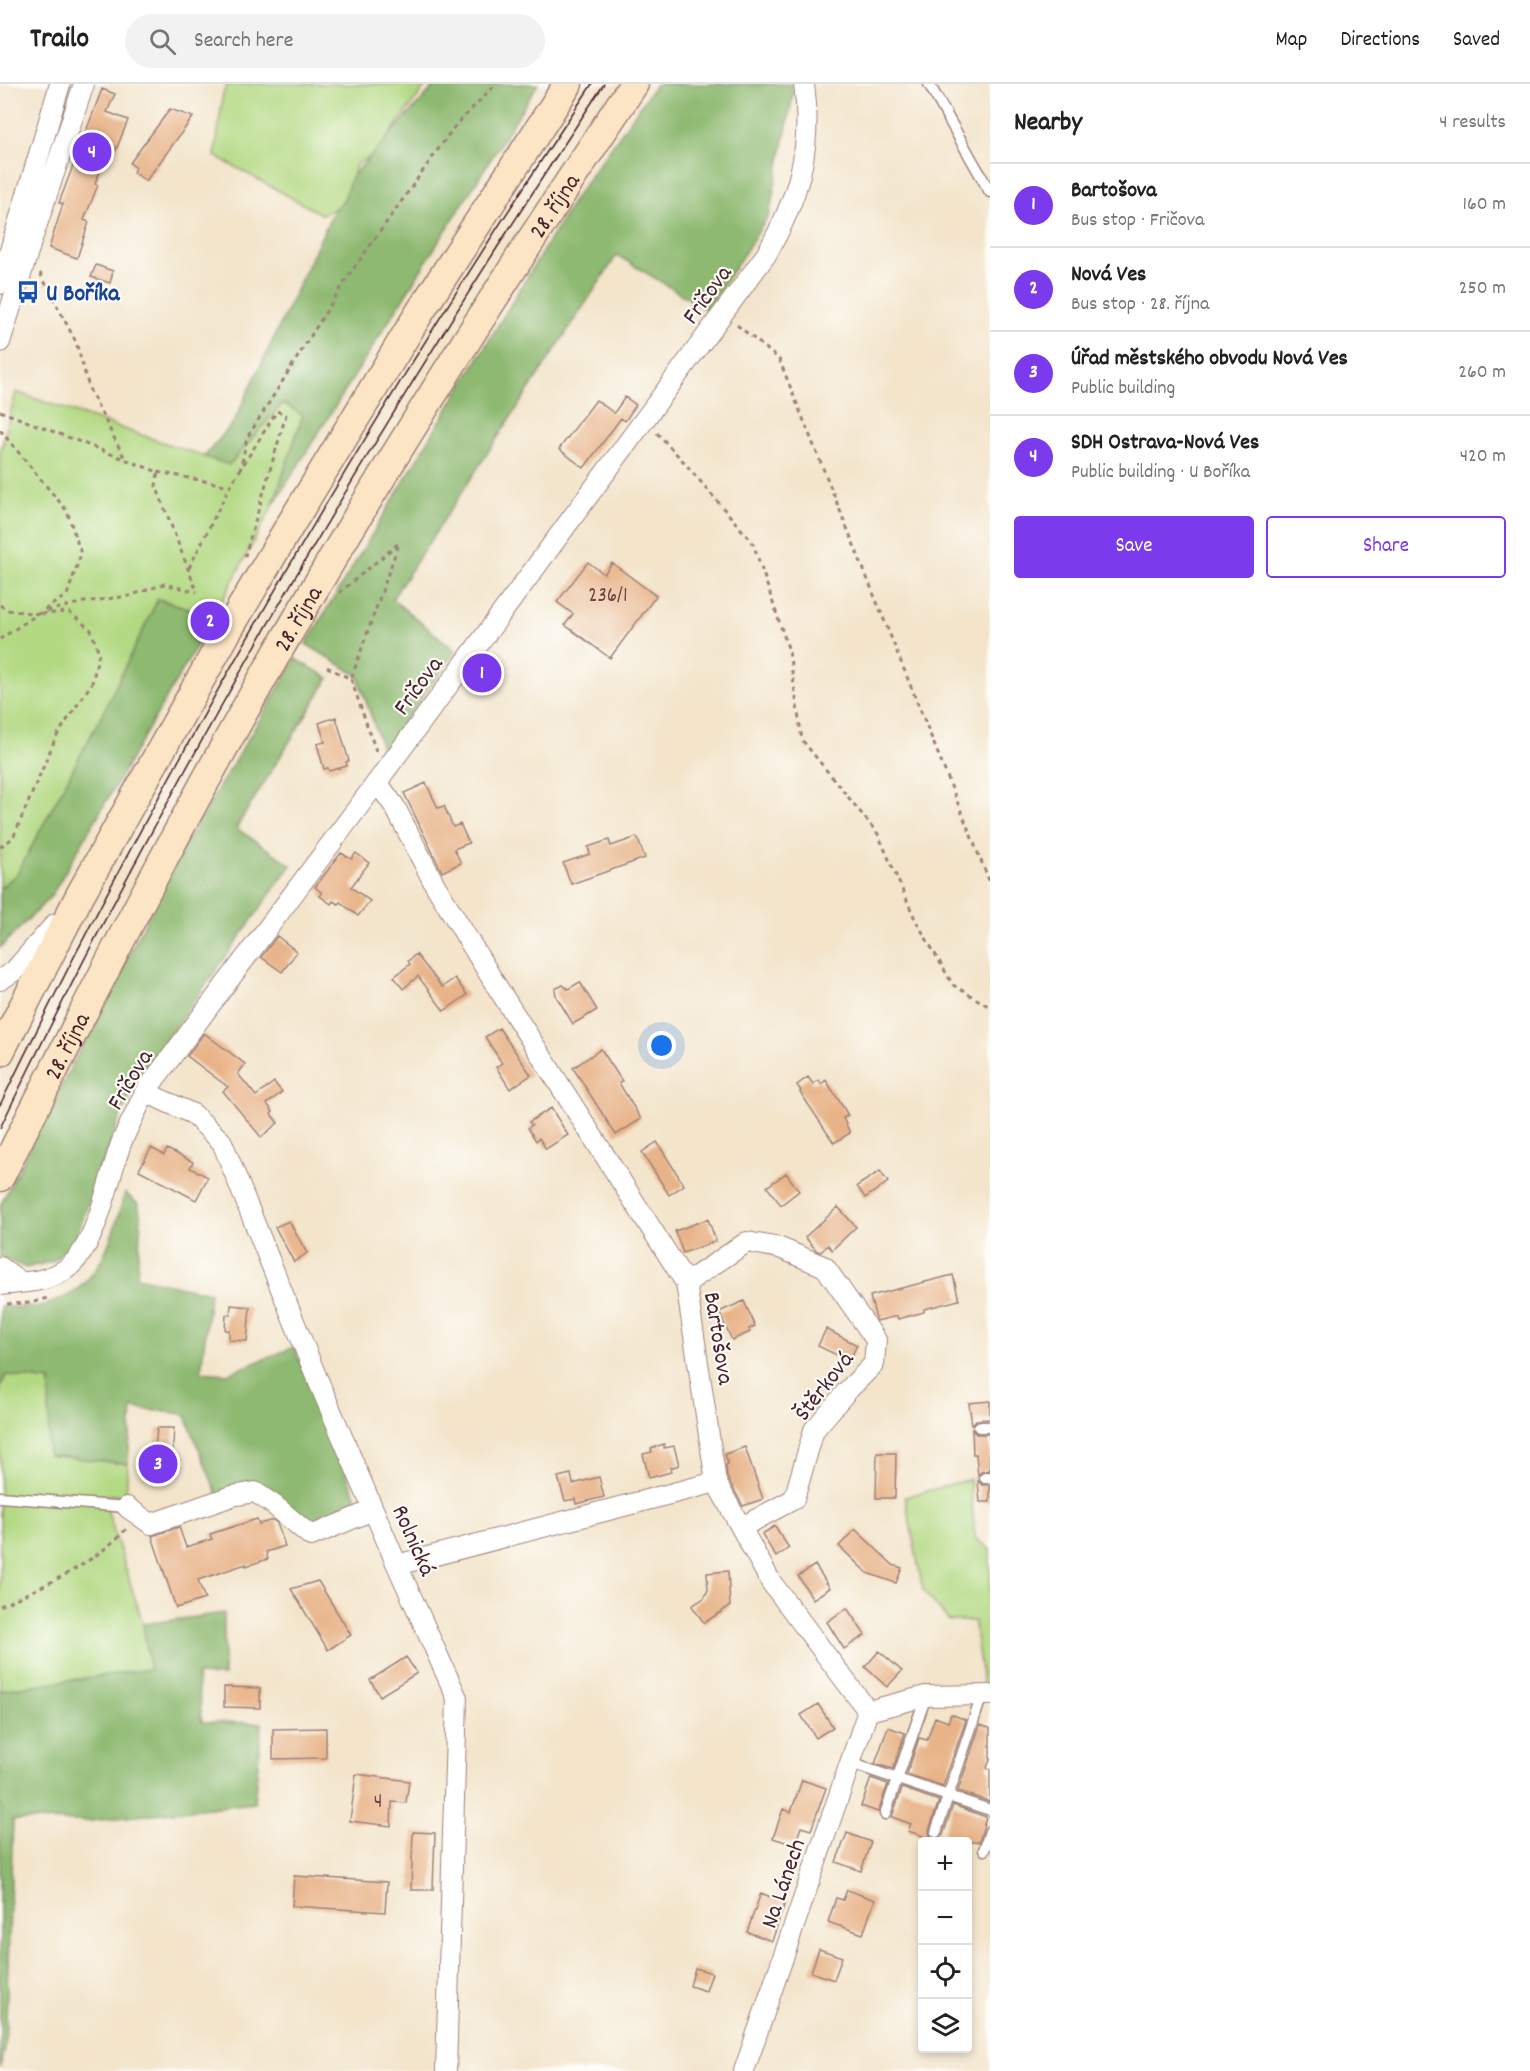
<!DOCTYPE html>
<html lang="en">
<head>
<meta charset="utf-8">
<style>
  :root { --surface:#fff; --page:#f2f2f2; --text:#222; --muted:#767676; --line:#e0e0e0; --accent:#7c3aed }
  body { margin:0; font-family:Dekko,sans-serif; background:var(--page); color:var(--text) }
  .controls { position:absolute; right:18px; bottom:18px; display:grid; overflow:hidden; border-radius:6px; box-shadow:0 3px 9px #0003 }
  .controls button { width:54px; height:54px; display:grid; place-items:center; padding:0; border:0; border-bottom:2px solid var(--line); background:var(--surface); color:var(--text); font:30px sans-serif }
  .you { position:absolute; left:662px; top:962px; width:21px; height:21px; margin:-15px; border:4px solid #fff; border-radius:50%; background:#1a73e8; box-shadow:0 0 0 9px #1a73e833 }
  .badge { display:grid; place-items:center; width:39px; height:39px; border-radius:50%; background:var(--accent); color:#fff; font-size:20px; font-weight:700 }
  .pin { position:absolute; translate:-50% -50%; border:3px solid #fff; box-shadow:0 2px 6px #0006 }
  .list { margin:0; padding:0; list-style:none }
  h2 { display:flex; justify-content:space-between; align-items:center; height:78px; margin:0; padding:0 24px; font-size:26px }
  h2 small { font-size:20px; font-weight:400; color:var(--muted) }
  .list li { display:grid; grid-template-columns:39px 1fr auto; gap:18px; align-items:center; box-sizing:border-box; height:84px; padding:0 24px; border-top:2px solid var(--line) }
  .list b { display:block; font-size:22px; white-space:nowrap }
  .list p { margin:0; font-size:20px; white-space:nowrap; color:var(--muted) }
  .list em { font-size:20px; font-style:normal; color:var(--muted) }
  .actions { display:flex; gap:12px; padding:18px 24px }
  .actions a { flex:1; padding:14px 0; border:2px solid var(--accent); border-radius:6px; text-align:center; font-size:21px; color:var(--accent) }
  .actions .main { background:var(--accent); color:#fff }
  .icon { flex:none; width:33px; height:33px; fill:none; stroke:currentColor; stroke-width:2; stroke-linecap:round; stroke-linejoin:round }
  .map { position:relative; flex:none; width:990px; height:1987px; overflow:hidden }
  header { display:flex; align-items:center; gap:36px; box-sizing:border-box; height:84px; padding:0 30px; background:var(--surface); border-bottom:2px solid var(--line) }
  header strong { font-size:28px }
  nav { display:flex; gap:33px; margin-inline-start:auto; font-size:21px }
  .search { width:420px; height:54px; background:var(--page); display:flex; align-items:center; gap:15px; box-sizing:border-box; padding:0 21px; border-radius:33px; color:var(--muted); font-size:22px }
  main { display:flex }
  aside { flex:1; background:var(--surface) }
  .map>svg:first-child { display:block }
</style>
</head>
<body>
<header>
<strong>Trailo</strong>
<div class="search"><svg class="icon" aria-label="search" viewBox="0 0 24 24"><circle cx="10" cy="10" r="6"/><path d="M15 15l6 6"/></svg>Search here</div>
<nav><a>Map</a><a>Directions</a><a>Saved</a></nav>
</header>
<main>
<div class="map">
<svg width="990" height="1987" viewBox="0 0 990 1987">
  <rect width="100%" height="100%" fill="#fdfcf7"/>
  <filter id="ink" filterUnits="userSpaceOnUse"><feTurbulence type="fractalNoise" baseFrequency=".0167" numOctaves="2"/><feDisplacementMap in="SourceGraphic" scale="12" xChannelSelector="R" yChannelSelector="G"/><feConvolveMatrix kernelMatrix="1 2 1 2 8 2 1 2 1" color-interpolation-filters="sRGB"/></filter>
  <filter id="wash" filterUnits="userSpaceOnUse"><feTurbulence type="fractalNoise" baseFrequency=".008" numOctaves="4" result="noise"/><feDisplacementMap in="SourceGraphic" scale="24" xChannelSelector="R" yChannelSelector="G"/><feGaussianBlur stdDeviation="1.35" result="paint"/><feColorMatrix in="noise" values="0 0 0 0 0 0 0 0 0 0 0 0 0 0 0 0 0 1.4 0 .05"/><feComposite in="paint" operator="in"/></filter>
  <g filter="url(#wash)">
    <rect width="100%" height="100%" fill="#f3e4ca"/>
    <path fill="#b3d983" stroke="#7e7c57" stroke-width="1.5" d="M228 0H427L378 66 371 73 357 80C348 102 348 125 321 130L215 72 223 9Z
      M16 308 229 381 283 319 303 331 273 421 214 532 158 515 103 629 17 790 0 804V369Z
      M6 1291 50 1297 48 1371 128 1380 126 1412 109 1411 108 1428 143 1540 150 1585 0 1606V1305Z
      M970 1395 975 1454 990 1465V1603H983L974 1537H949L923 1506 905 1413Z"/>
    <path fill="#8eb971" stroke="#6c6c4e" stroke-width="1.5" d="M436 0H538L273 421 303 331 283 319 229 381 204 373 234 338 335 124 343 118 351 94Z
      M656 0H791L793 11 769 131 707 226 617 171 392 515 456 567 383 667 357 591 306 560 573 117Z
      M158 515 214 532 51 812 0 864V804L17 790 103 629Z
      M296 575 329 594 236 744 291 781 139 994 120 1033 75 1156 53 1177 26 1184 0 1173V1122L189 753Z
      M125 1109 138 1120 141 1134 137 1193 210 1209 201 1288 227 1290 294 1263 359 1420 312 1442 270 1411 221 1420 185 1330 132 1324 128 1380 48 1371 50 1297 6 1291 0 1305V1222C11 1223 22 1224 33 1223 98 1213 109 1163 125 1109Z
      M224 1529V1592L197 1591 202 1638 262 1639 254 1719 90 1737 13 1736 5 1966 0 1984V1606L150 1585 143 1540Z"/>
    <g id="blocks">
      <path fill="#e8b388" d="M102 5 115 10 107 28 128 36 116 66 110 61 95 100 98 101 84 136 89 138 77 174 49 164 63 120 59 119Z
        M170 25 193 33 146 97 133 88 136 84 130 79Z
        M96 181 113 187 110 199 91 193Z
        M625 313 636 321 625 337 621 334 584 384 559 365 596 316 614 329Z
        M588 478 604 490 612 479 656 512 610 574 565 541 573 530 557 518Z
        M336 633 349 677 346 678 347 682 329 687 328 684 324 685 317 660 325 658 319 639Z
        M426 699 438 724 444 722 453 743 460 740 469 759 454 765 461 779 442 788 404 709Z
        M637 753 645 774 571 800 563 779 590 770 588 763 609 756 611 762Z
        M341 769 351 775 356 769 369 779 351 803 370 817 358 832 340 818 338 820 333 817 331 820 320 812 322 809 315 803Z
        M277 852 297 868 282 888 261 873Z
        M416 870 442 903 455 894 467 911 444 927 418 892 403 905 394 893 410 880 408 877Z
        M580 898 597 926 573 940 556 912 555 905 563 901 568 905Z
        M499 944 531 991 510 1005 496 983 502 979 485 953Z
        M204 949 245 980 238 990 256 1012 274 998 282 1008 267 1020 273 1028 271 1030 278 1039 261 1053 223 1007 228 1003 187 972Z
        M601 965 622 997 619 999 641 1035 616 1051 573 984Z
        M808 993 813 1000 819 996 821 1000 826 996 848 1031 843 1034 850 1049 834 1059 800 1008 801 1007 797 1001Z
        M551 1024 568 1051 546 1065 539 1054 536 1057 528 1044 532 1041 529 1038Z
        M657 1058 684 1101 669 1111 642 1068Z
        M151 1064 164 1071 167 1065 193 1078 190 1084 208 1093 196 1116 139 1086Z
        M880 1087 888 1098 865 1114 857 1102Z
        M786 1089 799 1107 781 1121 767 1103Z
        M838 1123 856 1143 832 1166 828 1161 821 1168 817 1167 805 1153Z
        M708 1135 716 1157 683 1169 675 1147Z
        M289 1137 307 1169 294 1178 275 1143Z
        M953 1191 959 1216 924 1225V1228L898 1235 897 1232 877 1237 876 1235 870 1212Z
        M744 1217 755 1242 749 1245 750 1248 732 1256 719 1228Z
        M231 1221 250 1223 247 1257 229 1256V1246H225L226 1231H230Z
        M826 1245 857 1261 849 1277 818 1262Z
        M990 1317V1335L976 1336 972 1341 969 1319Z
        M157 1344H174L171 1394 144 1393 146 1367H155Z
        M972 1345 976 1350H990V1386L981 1388 978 1392 976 1370H973Z
        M664 1360V1364L674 1362 679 1381 670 1384 671 1388 649 1394 643 1370 652 1368 651 1364Z
        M745 1363 763 1415 743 1422 727 1393 726 1381 728 1380 725 1370Z
        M877 1369H896L895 1414H876Z
        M571 1390 573 1400 599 1393 604 1413 576 1420 575 1415 565 1417 558 1393Z
        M978 1397 983 1401H990V1418H980Z
        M257 1435 259 1440 273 1436 277 1439 285 1462 266 1468 268 1475 246 1482V1480L198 1496 205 1515 176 1524 152 1452 179 1443 186 1463 212 1455 210 1450Z
        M775 1442 789 1464 776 1473 762 1450Z
        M855 1445 893 1481 902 1484 896 1499 867 1489 839 1462Z
        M815 1481 830 1504 813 1515 798 1492Z
        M728 1487 730 1522 704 1539 692 1522 704 1514 708 1506 707 1489Z
        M318 1497 351 1551 328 1566 291 1505Z
        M847 1524 865 1551 844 1565 827 1538Z
        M879 1567 902 1587 887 1603 865 1583Z
        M406 1573 417 1589 380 1612 370 1596Z
        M224 1603 260 1604V1624L224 1623Z
        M818 1620 833 1643 816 1654 801 1631Z
        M951 1630 966 1636 943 1702 907 1690 919 1654 927 1656 935 1633 948 1638Z
        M980 1641 990 1644V1675L987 1684 990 1686V1718L958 1707Z
        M888 1643 905 1649 893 1685 875 1680Z
        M326 1644V1674L273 1675V1645Z
        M356 1690 409 1697 406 1719 392 1718 391 1742 350 1737Z
        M871 1694 888 1700 878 1728 861 1722Z
        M802 1696 826 1704 811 1746 801 1743 795 1761 773 1754 783 1725 791 1728Z
        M902 1704 939 1717 929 1746 930 1752 934 1755H938L943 1751 953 1721 986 1733 979 1758H941L908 1747 911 1740 892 1733Z
        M413 1748 435 1749 433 1806H411Z
        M847 1749 871 1758 861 1787 836 1778Z
        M294 1792 387 1798 385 1828 292 1822Z
        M847 1806 875 1816 863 1850 828 1838 836 1814 843 1816Z
        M761 1809 785 1819 772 1857 747 1848Z
        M819 1865 842 1873 834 1896 811 1888Z
        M695 1884 712 1889 706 1907 690 1902Z"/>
    </g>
  </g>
  <g filter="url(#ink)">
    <use href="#blocks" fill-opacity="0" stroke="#9e827a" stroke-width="1.5"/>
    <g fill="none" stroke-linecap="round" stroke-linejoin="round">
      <g stroke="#9e827a" stroke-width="13">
        <path id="service" d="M929 0 990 108
          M979 1343H990
          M985 1394 990 1393
          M0 1413 127 1423
          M850 1679 990 1726
          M885 1730 926 1612
          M936 1748 982 1611
          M984 1766 990 1747"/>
      </g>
      <g stroke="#9e827a" stroke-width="22">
        <path id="minor" d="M0 200 60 0
          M0 258 32 155 84 0
          M377 698 395 723 435 801 494 898 686 1199 716 1398 771 1498 868 1627 926 1612 990 1611
          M0 896 14 887 55 840
          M145 1008 193 1030 222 1058 314 1287 397 1481 457 1614 446 1987
          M0 1183 21 1198
          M686 1199 747 1158 780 1164 825 1183 876 1256 874 1280 847 1307 814 1346 794 1415 742 1443
          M0 1201C23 1198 46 1199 66 1185 98 1163 108 1093 122 1057 129 1041 138 1024 145 1008L377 698 766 171C798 115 813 65 804 0
          M127 1423 151 1440 232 1412 255 1408 274 1421 311 1452 373 1426
          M397 1481 716 1398
          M744 1987 868 1627"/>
      </g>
      <g stroke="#9e827a" stroke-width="31">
        <g id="secondary">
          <path d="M0 968 80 811 227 548 289 443 420 228 568 0"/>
          <path id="s1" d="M0 1093C98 898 197 704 308 516 411 340 521 169 634 0"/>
        </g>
      </g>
      <path stroke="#9e827a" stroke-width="3" stroke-dasharray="4.5 4.5" stroke-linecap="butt" d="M40 189 76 258 90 307 124 373
        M737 241 779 275 990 799
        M0 327 158 388 156 402 197 508
        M0 346 67 427 81 470 67 511 0 555
        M657 349 683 377 753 459 789 567 802 656 878 750 915 835 953 901 990 923
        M240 387 247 354 347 194 454 43 496 0
        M158 388 230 402 277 327 286 331 245 472
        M189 484 230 402
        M339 509 399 459 351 595
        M0 521 7 526 38 530
        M47 527 84 518 129 512 164 500 197 508
        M327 583 351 595 376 667
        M0 763 13 754 56 653 92 599 99 569 91 546 69 528 38 530
        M7 1220 31 1219 47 1214
        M0 1522C45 1501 94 1481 128 1443"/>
      <use href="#service" stroke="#fff" stroke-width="10"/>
      <use href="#minor" stroke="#fff" stroke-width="20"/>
      <use href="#secondary" stroke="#fce5c4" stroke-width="28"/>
      <path stroke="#4a1f2b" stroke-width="1.5" d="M0 1021C172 667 373 327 592 0
        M0 1044C175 682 381 335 604 0"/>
    </g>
  </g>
  <defs>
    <g id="bus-bare" transform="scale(1.8)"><path d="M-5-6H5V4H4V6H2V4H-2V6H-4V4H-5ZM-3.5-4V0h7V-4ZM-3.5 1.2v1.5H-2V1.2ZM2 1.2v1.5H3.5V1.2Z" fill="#1a4fb4" stroke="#fdfcf7" stroke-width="2.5" paint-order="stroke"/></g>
  </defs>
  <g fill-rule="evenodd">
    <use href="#bus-bare" x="28" y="208"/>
  </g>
  <g text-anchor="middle" stroke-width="4.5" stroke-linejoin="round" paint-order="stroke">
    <g font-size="21" fill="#724442">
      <text x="608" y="517">236/1</text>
      <text x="378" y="1723">4</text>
    </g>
    <g font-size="24" fill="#4a1f2b" stroke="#fdfcf7">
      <text dy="8" stroke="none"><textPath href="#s1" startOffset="1119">28. října</textPath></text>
      <text transform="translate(706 210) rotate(-54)" y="8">Fričova</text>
      <text dy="8" stroke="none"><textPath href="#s1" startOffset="633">28. října</textPath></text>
      <text transform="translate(417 601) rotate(-54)" y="8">Fričova</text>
      <text dy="8" stroke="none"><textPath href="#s1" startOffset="147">28. října</textPath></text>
      <text transform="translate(129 995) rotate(-59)" y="8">Fričova</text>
      <text transform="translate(720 1254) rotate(81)" y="8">Bartošova</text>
      <text transform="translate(823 1301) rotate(-52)" y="8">Štěrková</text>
      <text transform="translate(415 1456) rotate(66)" y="8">Rolnická</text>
      <text transform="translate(782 1799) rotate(-71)" y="8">Na Lánech</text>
    </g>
    <g font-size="24" font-weight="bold" fill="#164399" stroke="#fdfcf7" text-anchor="start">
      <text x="46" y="216">U Boříka</text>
    </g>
  </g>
</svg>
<div class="controls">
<button>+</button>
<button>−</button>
<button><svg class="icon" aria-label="locate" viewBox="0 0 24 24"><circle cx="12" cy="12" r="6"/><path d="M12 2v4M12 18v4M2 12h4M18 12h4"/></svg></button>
<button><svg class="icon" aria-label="layers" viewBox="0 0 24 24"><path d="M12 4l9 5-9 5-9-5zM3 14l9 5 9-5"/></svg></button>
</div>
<div class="you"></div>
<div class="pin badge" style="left:482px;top:589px">1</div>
<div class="pin badge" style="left:210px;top:537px">2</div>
<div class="pin badge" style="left:158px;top:1380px">3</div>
<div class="pin badge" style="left:92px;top:68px">4</div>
</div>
<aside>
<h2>Nearby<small>4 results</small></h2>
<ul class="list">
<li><span class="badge">1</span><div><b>Bartošova</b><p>Bus stop · Fričova</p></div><em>160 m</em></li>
<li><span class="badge">2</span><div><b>Nová Ves</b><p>Bus stop · 28. října</p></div><em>250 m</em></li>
<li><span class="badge">3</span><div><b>Úřad městského obvodu Nová Ves</b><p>Public building</p></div><em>260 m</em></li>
<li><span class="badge">4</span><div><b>SDH Ostrava-Nová Ves</b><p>Public building · U Boříka</p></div><em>420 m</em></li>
</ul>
<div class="actions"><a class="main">Save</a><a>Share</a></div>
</aside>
</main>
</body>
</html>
